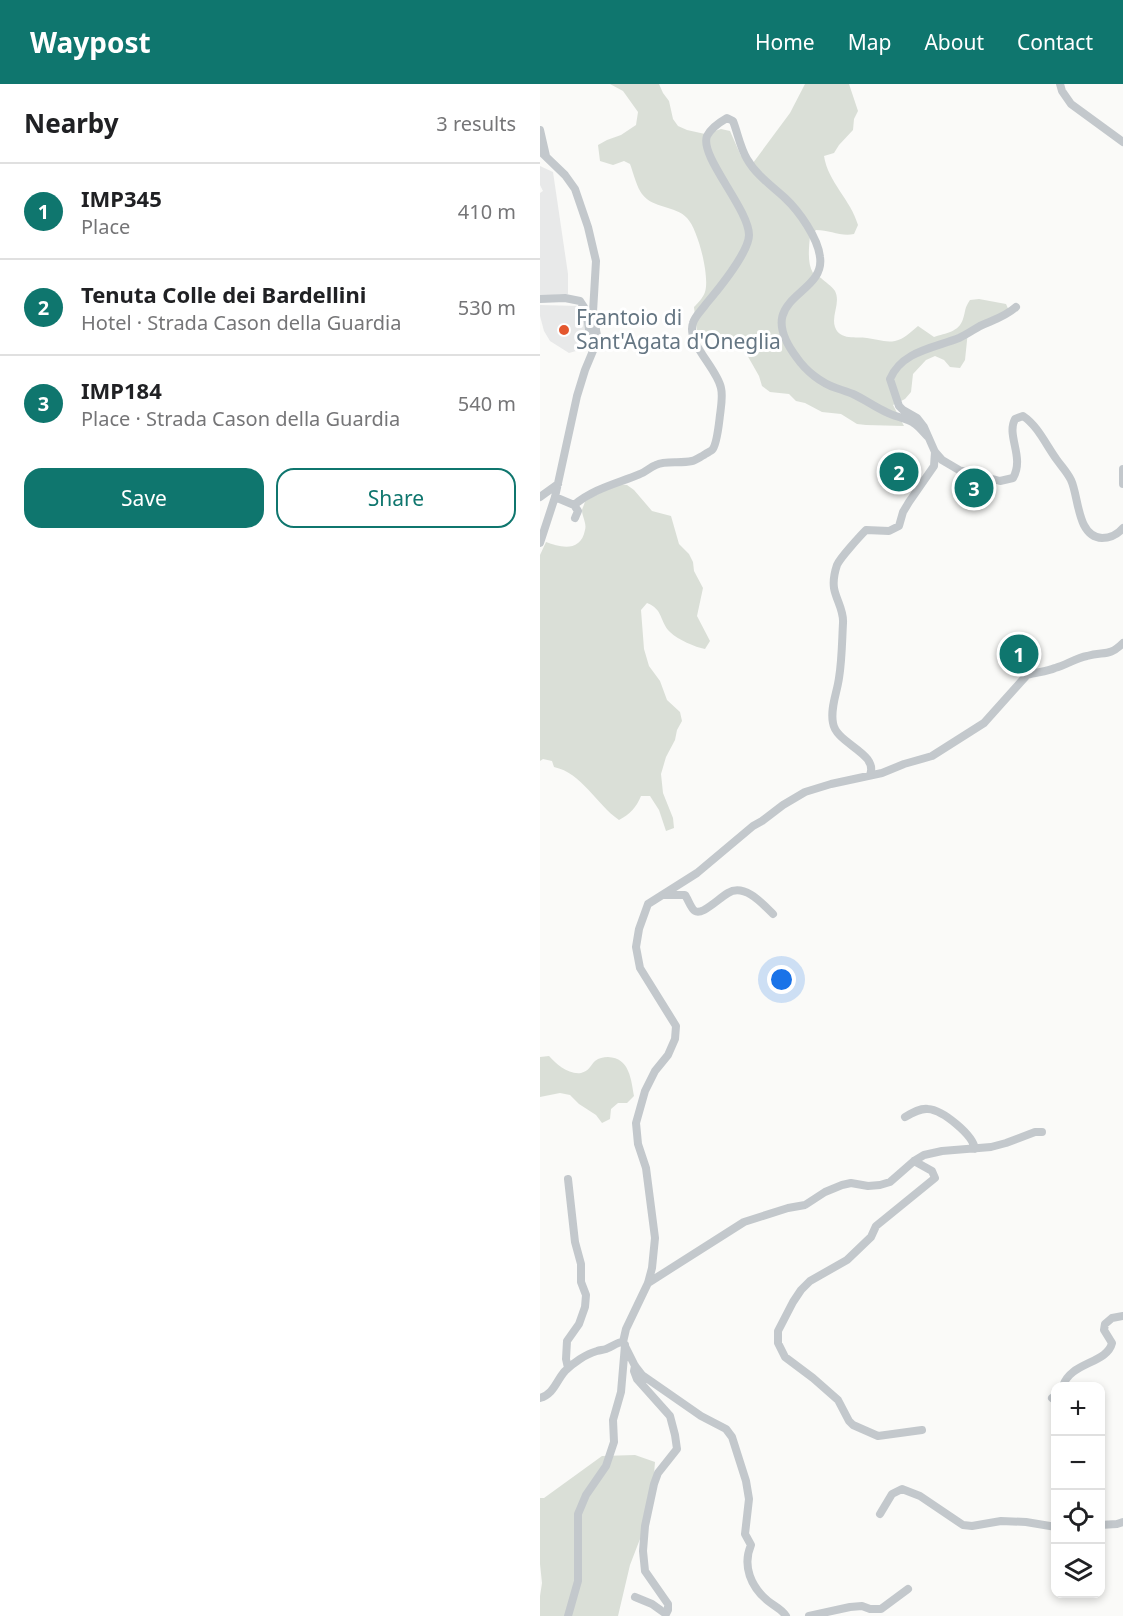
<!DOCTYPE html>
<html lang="en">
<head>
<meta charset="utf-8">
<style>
  :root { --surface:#fff; --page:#f6f6f6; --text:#202124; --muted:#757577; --line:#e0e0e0; --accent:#0f766e }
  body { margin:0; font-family:"Noto Sans",sans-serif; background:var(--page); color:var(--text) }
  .controls { position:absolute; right:18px; bottom:18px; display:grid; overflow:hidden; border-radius:12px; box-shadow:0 3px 9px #0003 }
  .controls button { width:54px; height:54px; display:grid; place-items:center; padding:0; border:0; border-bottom:2px solid var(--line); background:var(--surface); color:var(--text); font:30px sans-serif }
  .you { position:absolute; left:242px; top:896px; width:21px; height:21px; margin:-15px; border:4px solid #fff; border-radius:50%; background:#1a73e8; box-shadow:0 0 0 9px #1a73e833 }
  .badge { display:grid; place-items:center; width:39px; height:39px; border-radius:50%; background:var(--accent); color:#fff; font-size:20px; font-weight:700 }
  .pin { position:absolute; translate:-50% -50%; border:3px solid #fff; box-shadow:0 2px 6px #0006 }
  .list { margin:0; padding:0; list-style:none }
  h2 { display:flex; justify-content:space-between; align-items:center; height:78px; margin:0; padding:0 24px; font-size:26px }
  h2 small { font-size:20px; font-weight:400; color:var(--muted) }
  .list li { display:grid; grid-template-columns:39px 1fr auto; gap:18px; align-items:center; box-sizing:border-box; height:96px; padding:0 24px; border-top:2px solid var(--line) }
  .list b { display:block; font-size:22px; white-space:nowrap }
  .list p { margin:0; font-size:20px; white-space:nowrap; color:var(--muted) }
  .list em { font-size:20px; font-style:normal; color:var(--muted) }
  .actions { display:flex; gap:12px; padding:18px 24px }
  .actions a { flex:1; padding:14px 0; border:2px solid var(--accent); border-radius:18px; text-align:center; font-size:21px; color:var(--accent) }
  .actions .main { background:var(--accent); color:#fff }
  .icon { flex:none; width:33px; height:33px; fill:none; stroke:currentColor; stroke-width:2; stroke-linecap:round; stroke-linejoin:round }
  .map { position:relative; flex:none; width:583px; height:1532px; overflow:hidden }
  header { display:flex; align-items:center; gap:36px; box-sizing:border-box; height:84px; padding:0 30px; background:var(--accent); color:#fff }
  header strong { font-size:28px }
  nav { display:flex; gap:33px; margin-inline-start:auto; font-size:21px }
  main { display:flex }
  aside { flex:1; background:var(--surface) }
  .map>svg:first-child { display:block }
</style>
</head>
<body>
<header>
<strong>Waypost</strong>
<nav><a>Home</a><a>Map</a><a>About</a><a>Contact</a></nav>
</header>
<main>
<aside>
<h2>Nearby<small>3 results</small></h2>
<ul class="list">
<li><span class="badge">1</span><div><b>IMP345</b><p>Place</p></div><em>410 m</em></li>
<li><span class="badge">2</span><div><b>Tenuta Colle dei Bardellini</b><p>Hotel · Strada Cason della Guardia</p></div><em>530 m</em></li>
<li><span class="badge">3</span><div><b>IMP184</b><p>Place · Strada Cason della Guardia</p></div><em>540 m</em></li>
</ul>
<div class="actions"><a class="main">Save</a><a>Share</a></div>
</aside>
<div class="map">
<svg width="583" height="1532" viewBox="0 0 583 1532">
  <rect width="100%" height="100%" fill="#fafaf8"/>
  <path fill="#e8e9e9" d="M0 82 13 88 28 190V210L0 212V109L3 107 0 101Z
    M0 221 40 222 46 242V252L43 265 29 269 10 257 4 247 0 232Z"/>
  <path fill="#dadfd7" d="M70 0H119L123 9 129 17 133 35 138 42 147 46 165 50 181 45 190 47 201 72 213 79 250 29 265 0H309L318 27 314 35 313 46 299 61 294 69 284 72C288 98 311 116 318 141L314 150C301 153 290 146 276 146L270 152C269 163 267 179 273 189 275 191 278 192 281 194 285 198 292 202 295 207 301 219 291 231 295 243 300 257 316 252 327 254 337 255 345 259 355 257 364 255 371 248 378 242L394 253C406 249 419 248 423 235 426 226 424 225 430 216L439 215 466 220 470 229 428 247 425 276 420 284 410 283 404 276 395 272 386 276 373 290 371 308 365 315 353 321 364 342 326 341 317 340 301 330 282 328 265 319 256 317 249 310 230 308 222 302 219 292 202 262 183 258 176 252 166 253 157 249 154 223C158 219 163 214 165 208 170 193 158 145 147 134 135 121 113 125 102 110 97 104 93 88 90 80L84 77 73 81 60 77 58 61 67 56 81 51 96 41 98 28 83 7Z
    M77 400 87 401 94 406 112 427 131 432 139 460 149 470 153 478 154 487 163 504 157 532 170 557 165 565C155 563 138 556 130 548 119 537 124 526 107 519L101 526 104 565 109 582 120 597 127 616 140 628 142 637 137 646 135 656 126 673 121 690 123 709 133 734 134 744 126 747 119 726 110 712H101C96 724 90 730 79 736 56 720 42 689 14 683L12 677 3 675 0 677V471L6 458C21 464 41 468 45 446 47 439 42 433 42 426 42 425 45 419 45 417Z
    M9 972C16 980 29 991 41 989 49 987 50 982 55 977 59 974 63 973 68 973 90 974 91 996 94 1012L87 1019H78L71 1025 70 1035 62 1039 56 1031 39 1020 30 1011 20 1009 0 1013V973Z
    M95 1371 115 1378 112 1414 105 1442 90 1481 78 1532H0V1512L2 1499 0 1480V1414H4L62 1372Z"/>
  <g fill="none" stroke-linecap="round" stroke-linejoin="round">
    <path stroke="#c3c8cc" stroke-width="8" d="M520 0 522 7 531 20 583 58
      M0 46 6 72
      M0 67 25 91 35 105 48 143 56 177 53 228 57 252 55 262 45 286 37 312 15 413 0 459
      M0 215 25 214 40 217C52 232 45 244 53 257L56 258
      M476 223C465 233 453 236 440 242 433 246 426 251 419 254 394 264 362 267 350 295L359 322 363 326 377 334 384 343 395 368 402 376 419 386 460 397 473 394C485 373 466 352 475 335L483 332C498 342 506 361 517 376 522 383 527 388 531 396 539 413 537 453 562 454 570 454 578 450 583 444
      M583 385V400
      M0 413 18 400
      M15 413 34 421C55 404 76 400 100 390 106 388 110 383 116 381 126 376 140 380 152 377 156 376 160 373 164 371 165 370 171 367 172 366 177 361 179 339 180 331 181 323 183 312 181 304 177 284 146 259 153 239 155 232 162 226 166 220 177 207 209 168 209 151 209 125 159 72 167 52 171 44 180 38 187 34L193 37C198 50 200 63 207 75 216 91 232 102 245 114 259 127 278 154 280 173 286 213 210 212 257 274 266 287 281 299 296 304 302 306 308 308 313 310 324 315 335 323 346 328 355 333 367 334 375 340 380 344 384 349 388 353
      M34 421 38 427 35 434
      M330 691C339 669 296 660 293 639 290 624 297 609 299 594 302 576 302 557 303 539 304 526 296 516 294 504 293 497 295 487 297 481 300 474 320 452 326 446L349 447 359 442 363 428 369 418 394 382 395 368
      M125 811H145C148 815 151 825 155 827 158 829 162 827 164 826 173 821 180 814 188 809 204 799 222 819 233 830
      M365 1033C372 1029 380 1024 388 1025 403 1026 433 1051 435 1065
      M374 1077 392 1087 395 1094 336 1142 331 1153 307 1176 270 1197 261 1206 253 1218 238 1247V1259L245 1273 273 1294 298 1316 309 1337 313 1341 338 1352 382 1346
      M108 1199 204 1138 248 1124 265 1121 285 1108 302 1101 311 1099 328 1102 340 1101 350 1098 374 1077 384 1071 402 1067 451 1063 466 1059 495 1048H502
      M83 1258 86 1245 108 1199 112 1184 115 1154 106 1084 98 1060 96 1039 105 1007 115 987 128 971 135 955 136 942 100 884 96 863 99 845 108 820 157 789 213 742 222 737 243 721 265 708 291 700 342 689 364 680 392 672 444 639 487 591C496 588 506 588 515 584 526 581 536 574 547 572 564 567 569 573 583 559
      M83 1258 95 1282 102 1291 161 1332 186 1345 192 1353 206 1397 209 1415 205 1450 211 1461C202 1482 211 1503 228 1517 234 1522 242 1525 246 1532
      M28 1284 26 1275 27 1257 39 1240 45 1223 46 1211 41 1198V1180L35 1158 28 1095
      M523 1302C530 1278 567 1280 572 1259L564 1246 565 1240 572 1234 583 1232
      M0 1314C14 1310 16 1297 25 1287 33 1279 46 1270 57 1267 60 1266 63 1266 66 1265 72 1263 77 1258 83 1258
      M512 1314 516 1317
      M340 1430 352 1410 362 1405 380 1412 423 1441 432 1442 461 1437 486 1438 516 1443
      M560 1441 577 1440 583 1438
      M95 1513 112 1520 126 1530 128 1526V1520L105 1487 103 1467 105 1442 114 1400 118 1389 137 1365 135 1351 130 1332 97 1295 94 1287 95 1282
      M28 1532 38 1497V1430L46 1411 66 1382 74 1358 73 1336 81 1308 85 1261
      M269 1532 310 1523 322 1522 330 1525H341L368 1505"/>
  </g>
  <circle fill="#e4572e" stroke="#fff" stroke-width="2" cx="24" cy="246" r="6"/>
  <g text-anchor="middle" stroke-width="6" stroke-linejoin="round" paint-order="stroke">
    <g font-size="21" fill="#657683" stroke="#fff" text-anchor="start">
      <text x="36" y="241">Frantoio di<tspan x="36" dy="24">Sant'Agata d'Oneglia</tspan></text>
    </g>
  </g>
</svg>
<div class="controls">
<button>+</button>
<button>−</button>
<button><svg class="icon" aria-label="locate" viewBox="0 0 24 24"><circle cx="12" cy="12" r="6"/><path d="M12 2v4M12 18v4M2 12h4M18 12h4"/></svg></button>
<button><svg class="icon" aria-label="layers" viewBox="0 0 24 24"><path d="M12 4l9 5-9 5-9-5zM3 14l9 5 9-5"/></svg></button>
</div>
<div class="you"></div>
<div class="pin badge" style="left:479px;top:570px">1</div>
<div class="pin badge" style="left:359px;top:388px">2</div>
<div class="pin badge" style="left:434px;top:404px">3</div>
</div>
</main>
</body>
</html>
